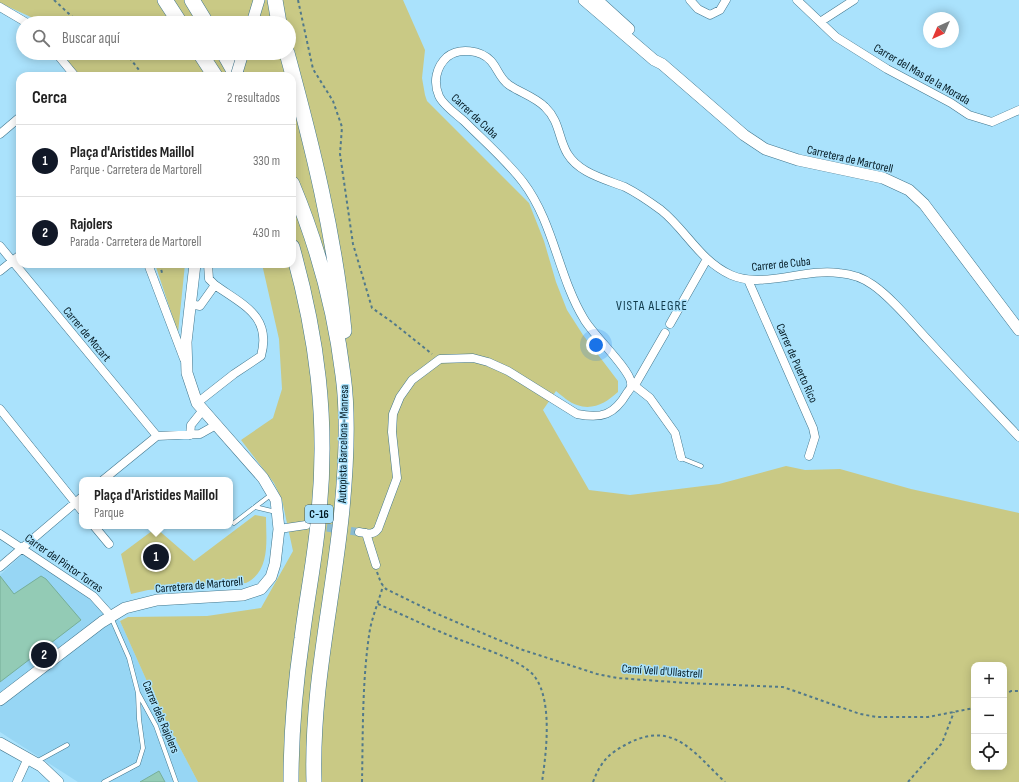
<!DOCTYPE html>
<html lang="es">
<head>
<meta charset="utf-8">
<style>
  :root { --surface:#fff; --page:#f2f2f2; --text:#222; --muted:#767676; --line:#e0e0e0; --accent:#111827 }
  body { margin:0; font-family:"Sofia Sans Condensed",sans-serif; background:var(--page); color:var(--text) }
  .controls { position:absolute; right:12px; bottom:12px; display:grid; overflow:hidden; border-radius:8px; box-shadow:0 2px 10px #0003 }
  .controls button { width:36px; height:36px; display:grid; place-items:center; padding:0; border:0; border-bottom:1px solid var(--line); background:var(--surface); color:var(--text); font:20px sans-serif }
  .compass { position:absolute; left:923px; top:12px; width:36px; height:36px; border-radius:50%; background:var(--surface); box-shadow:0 2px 10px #0003; rotate:224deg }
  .you { position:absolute; left:596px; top:345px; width:14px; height:14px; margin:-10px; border:3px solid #fff; border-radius:50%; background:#1a73e8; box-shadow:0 0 0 6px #1a73e833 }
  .badge { display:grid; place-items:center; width:26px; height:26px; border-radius:50%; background:var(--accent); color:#fff; font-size:13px; font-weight:700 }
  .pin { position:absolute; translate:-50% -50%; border:2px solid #fff; box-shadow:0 1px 4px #0006 }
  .popup { position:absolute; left:79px; top:477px; width:154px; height:52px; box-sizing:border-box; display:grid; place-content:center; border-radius:8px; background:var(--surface); filter:drop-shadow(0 1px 3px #0005); font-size:13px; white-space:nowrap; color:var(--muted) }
  .popup b { font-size:15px; color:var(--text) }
  .popup::after { content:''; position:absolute; left:50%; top:100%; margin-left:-8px; border:8px solid transparent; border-top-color:var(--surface) }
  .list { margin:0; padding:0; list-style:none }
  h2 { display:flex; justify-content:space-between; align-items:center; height:52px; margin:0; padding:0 16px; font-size:17px }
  h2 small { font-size:13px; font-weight:400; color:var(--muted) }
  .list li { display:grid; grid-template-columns:26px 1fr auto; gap:12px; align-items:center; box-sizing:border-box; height:72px; padding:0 16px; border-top:1px solid var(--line) }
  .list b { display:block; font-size:15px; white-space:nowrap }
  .list p { margin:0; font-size:13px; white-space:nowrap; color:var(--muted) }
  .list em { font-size:13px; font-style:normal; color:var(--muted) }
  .icon { flex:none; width:22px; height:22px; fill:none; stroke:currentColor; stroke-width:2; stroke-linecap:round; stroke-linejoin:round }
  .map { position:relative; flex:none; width:1019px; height:782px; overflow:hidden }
  .search { position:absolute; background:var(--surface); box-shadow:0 2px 10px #0003; left:16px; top:16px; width:280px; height:44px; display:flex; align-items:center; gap:10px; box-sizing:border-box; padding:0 14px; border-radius:22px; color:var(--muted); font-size:15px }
  .panel { position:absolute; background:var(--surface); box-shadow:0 2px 10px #0003; left:16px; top:72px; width:280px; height:196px; border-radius:12px }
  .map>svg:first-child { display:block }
</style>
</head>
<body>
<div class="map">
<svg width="1019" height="782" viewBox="0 0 1019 782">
  <rect width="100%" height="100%" fill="#aae2fc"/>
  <path fill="#97d6f4" d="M24 553 120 621 158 706 198 782H78L0 732V575Z"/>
  <path fill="#c9c985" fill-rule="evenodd" d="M0 0H403L425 50 422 78 425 95 427 101 529 203 544 241 556 282 567 310 583 335 618 381V392C607 402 593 411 577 405 570 403 562 396 556 391L543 410 589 490 630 495 719 484 786 466 805 470 840 469 911 489 1019 513V782H198L158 706 120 621 128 617 207 616 261 608 293 551 282 500 274 483 241 440 273 418 282 389 279 339 262 264H292V76H75L65 53H289V23H44L0 3ZM974 665H1004V767H974Z
    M155 264H185L178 333Z
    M255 515 266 517C266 540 271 571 246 583L148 590 131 594 121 554 156 528 194 561Z"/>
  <path fill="#93cbb5" stroke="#76ae98" d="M0 576 14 594 41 576 46 579 81 620 0 682Z
    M159 771 165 782H140Z"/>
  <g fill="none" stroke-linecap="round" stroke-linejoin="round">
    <path stroke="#89bad1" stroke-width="8" stroke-dasharray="8 4" stroke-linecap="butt" d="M315 526 359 532"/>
    <g stroke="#41768d" stroke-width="5">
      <path id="lane" d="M681 458 701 466
        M255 507 276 512
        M234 523 272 494
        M111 617 129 658 138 693 156 726 176 782
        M36 762 67 745
        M104 782 138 764 143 748 139 719 138 694"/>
    </g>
    <g stroke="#41768d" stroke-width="9">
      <path id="street" d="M690 0 698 9 710 15 720 10 726 0
        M797 0 836 37 887 69 951 103 969 115 992 122 1019 110
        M0 7 27 23
        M820 22 854 0
        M56 53 75 76
        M0 134 20 117
        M0 246 157 436
        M148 264 184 359
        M0 271 20 255
        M748 280 813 428 815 437 809 456
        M190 304 200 306 215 285
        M670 324 707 259
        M631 383 650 398 675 433 681 457
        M635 385 665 333
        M197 403 234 374 261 356C272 316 243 305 215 285L209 279 208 264
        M0 409 82 511
        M190 435 191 425 203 410
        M103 480 157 436 200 434 216 425
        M94 526 109 544
        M279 529 306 525
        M359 532C366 533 373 536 378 529L397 478 392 432 393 414 400 397 412 380 440 359 473 358 488 362 508 371 577 414C602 419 614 415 627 393 630 389 632 387 631 382 628 367 593 335 584 319 558 276 554 223 523 182 506 160 484 141 464 121 456 114 443 105 439 96 433 82 436 67 447 57 459 47 481 50 491 61 498 69 500 79 509 85 521 93 535 97 545 107 566 127 554 153 586 171 598 178 612 182 625 187 637 193 650 202 661 210 686 230 700 261 731 275 763 289 804 268 839 273 851 274 862 277 873 285 893 299 911 322 928 340 958 373 989 405 1019 437
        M366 533 376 565
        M0 534 93 596 111 616
        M0 567 82 497
        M17 782 28 758"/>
    </g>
    <g stroke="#41768d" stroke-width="12">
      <path id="secondary" d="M584 0 654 60 662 64 744 135 765 149 798 160 883 178 909 190 924 204 1019 330
        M597 0 629 29
        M252 23 259 0
        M0 700 102 622 125 608 157 600 243 595 261 589 271 577 275 564 279 529 276 500 263 478 197 403 187 373 186 342 195 264
        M0 743 41 766 58 782"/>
    </g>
    <g stroke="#41768d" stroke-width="16">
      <path id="highway" d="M165 0 180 23
        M192 0 206 23
        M275 0 279 23
        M200 53 215 76
        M224 53 237 76
        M287 53C312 145 335 236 344 331
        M292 184C317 244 335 310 343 375 349 418 346 466 342 509 333 601 311 689 314 782
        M291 782C291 734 295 686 302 638 307 596 316 554 319 512 328 419 317 336 292 247"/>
    </g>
    <path stroke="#52798a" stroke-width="2" stroke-dasharray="3 3" stroke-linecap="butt" d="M54 0 79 23
      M298 0 313 69 333 101 342 127 340 154 353 244 372 308 392 322 432 354
      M126 53 139 70 140 76
      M160 264 162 273
      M377 572 381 583 386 589 435 613 520 649 597 674 617 678 687 683 783 687 860 714 877 717H928L974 708
      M378 604C401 614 424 625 448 635 470 645 521 658 535 677 553 702 546 754 542 782
      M1004 695 1011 691H1019
      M362 782C363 732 362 679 370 629 373 615 379 600 383 586
      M593 782C601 761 609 753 629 743 674 720 695 754 725 782
      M908 782 942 743 954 712"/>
    <use href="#lane" stroke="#fff" stroke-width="4"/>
    <use href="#street" stroke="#fff" stroke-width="8"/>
    <use href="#secondary" stroke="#fff" stroke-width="11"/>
    <use href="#highway" stroke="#fff" stroke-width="15"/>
    <g stroke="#41768d" stroke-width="12" stroke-linecap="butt">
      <path id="secondary-bridge" d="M236 76 243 53"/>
    </g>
    <use href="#secondary-bridge" stroke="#fff" stroke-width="11"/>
  </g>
  <g text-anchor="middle" stroke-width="3" stroke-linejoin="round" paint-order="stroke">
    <rect fill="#aae2fc" stroke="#365664" stroke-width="1" x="305" y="505" width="28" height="18" rx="3"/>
    <g font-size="11" font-weight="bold" fill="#041a23">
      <text x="319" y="518">C-16</text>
    </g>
    <g font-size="12" fill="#041a23" stroke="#aae2fc">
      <text transform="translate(922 74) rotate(30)" y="4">Carrer del Mas de la Morada</text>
      <text transform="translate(475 116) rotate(43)" y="4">Carrer de Cuba</text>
      <text transform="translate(850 159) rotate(13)" y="4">Carretera de Martorell</text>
      <text transform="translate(781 264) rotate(-6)" y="4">Carrer de Cuba</text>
      <text transform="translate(87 334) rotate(50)" y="4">Carrer de Mozart</text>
      <text transform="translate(797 363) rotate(66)" y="4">Carrer de Puerto Rico</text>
      <text transform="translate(343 444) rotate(-89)" y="4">Autopista Barcelona-Manresa</text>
      <text transform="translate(64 563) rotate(35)" y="4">Carrer del Pintor Torras</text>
      <text transform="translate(199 585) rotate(-5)" y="4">Carretera de Martorell</text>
      <text transform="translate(662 671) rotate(4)" y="4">Camí Vell d'Ullastrell</text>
      <text transform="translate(161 717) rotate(67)" y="4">Carrer dels Rajolers</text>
    </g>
    <g font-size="13" letter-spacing="1" fill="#0f394a" stroke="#aae2fc">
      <text x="652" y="310">VISTA ALEGRE</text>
    </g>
  </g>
</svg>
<div class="controls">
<button>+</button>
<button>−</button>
<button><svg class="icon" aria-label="locate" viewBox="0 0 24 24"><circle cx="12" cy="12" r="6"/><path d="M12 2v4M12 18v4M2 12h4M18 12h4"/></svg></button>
</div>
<svg class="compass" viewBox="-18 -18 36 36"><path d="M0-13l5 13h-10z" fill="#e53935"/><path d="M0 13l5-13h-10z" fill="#767676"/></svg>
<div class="you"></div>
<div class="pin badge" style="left:156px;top:557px">1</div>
<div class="popup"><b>Plaça d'Aristides Maillol</b>Parque</div>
<div class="pin badge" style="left:44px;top:655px">2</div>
<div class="search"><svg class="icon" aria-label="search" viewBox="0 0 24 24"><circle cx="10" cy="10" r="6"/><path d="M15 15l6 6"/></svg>Buscar aquí</div>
<section class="panel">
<h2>Cerca<small>2 resultados</small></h2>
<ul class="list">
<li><span class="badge">1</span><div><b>Plaça d'Aristides Maillol</b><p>Parque · Carretera de Martorell</p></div><em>330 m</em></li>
<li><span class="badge">2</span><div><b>Rajolers</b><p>Parada · Carretera de Martorell</p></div><em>430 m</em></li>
</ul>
</section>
</div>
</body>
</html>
